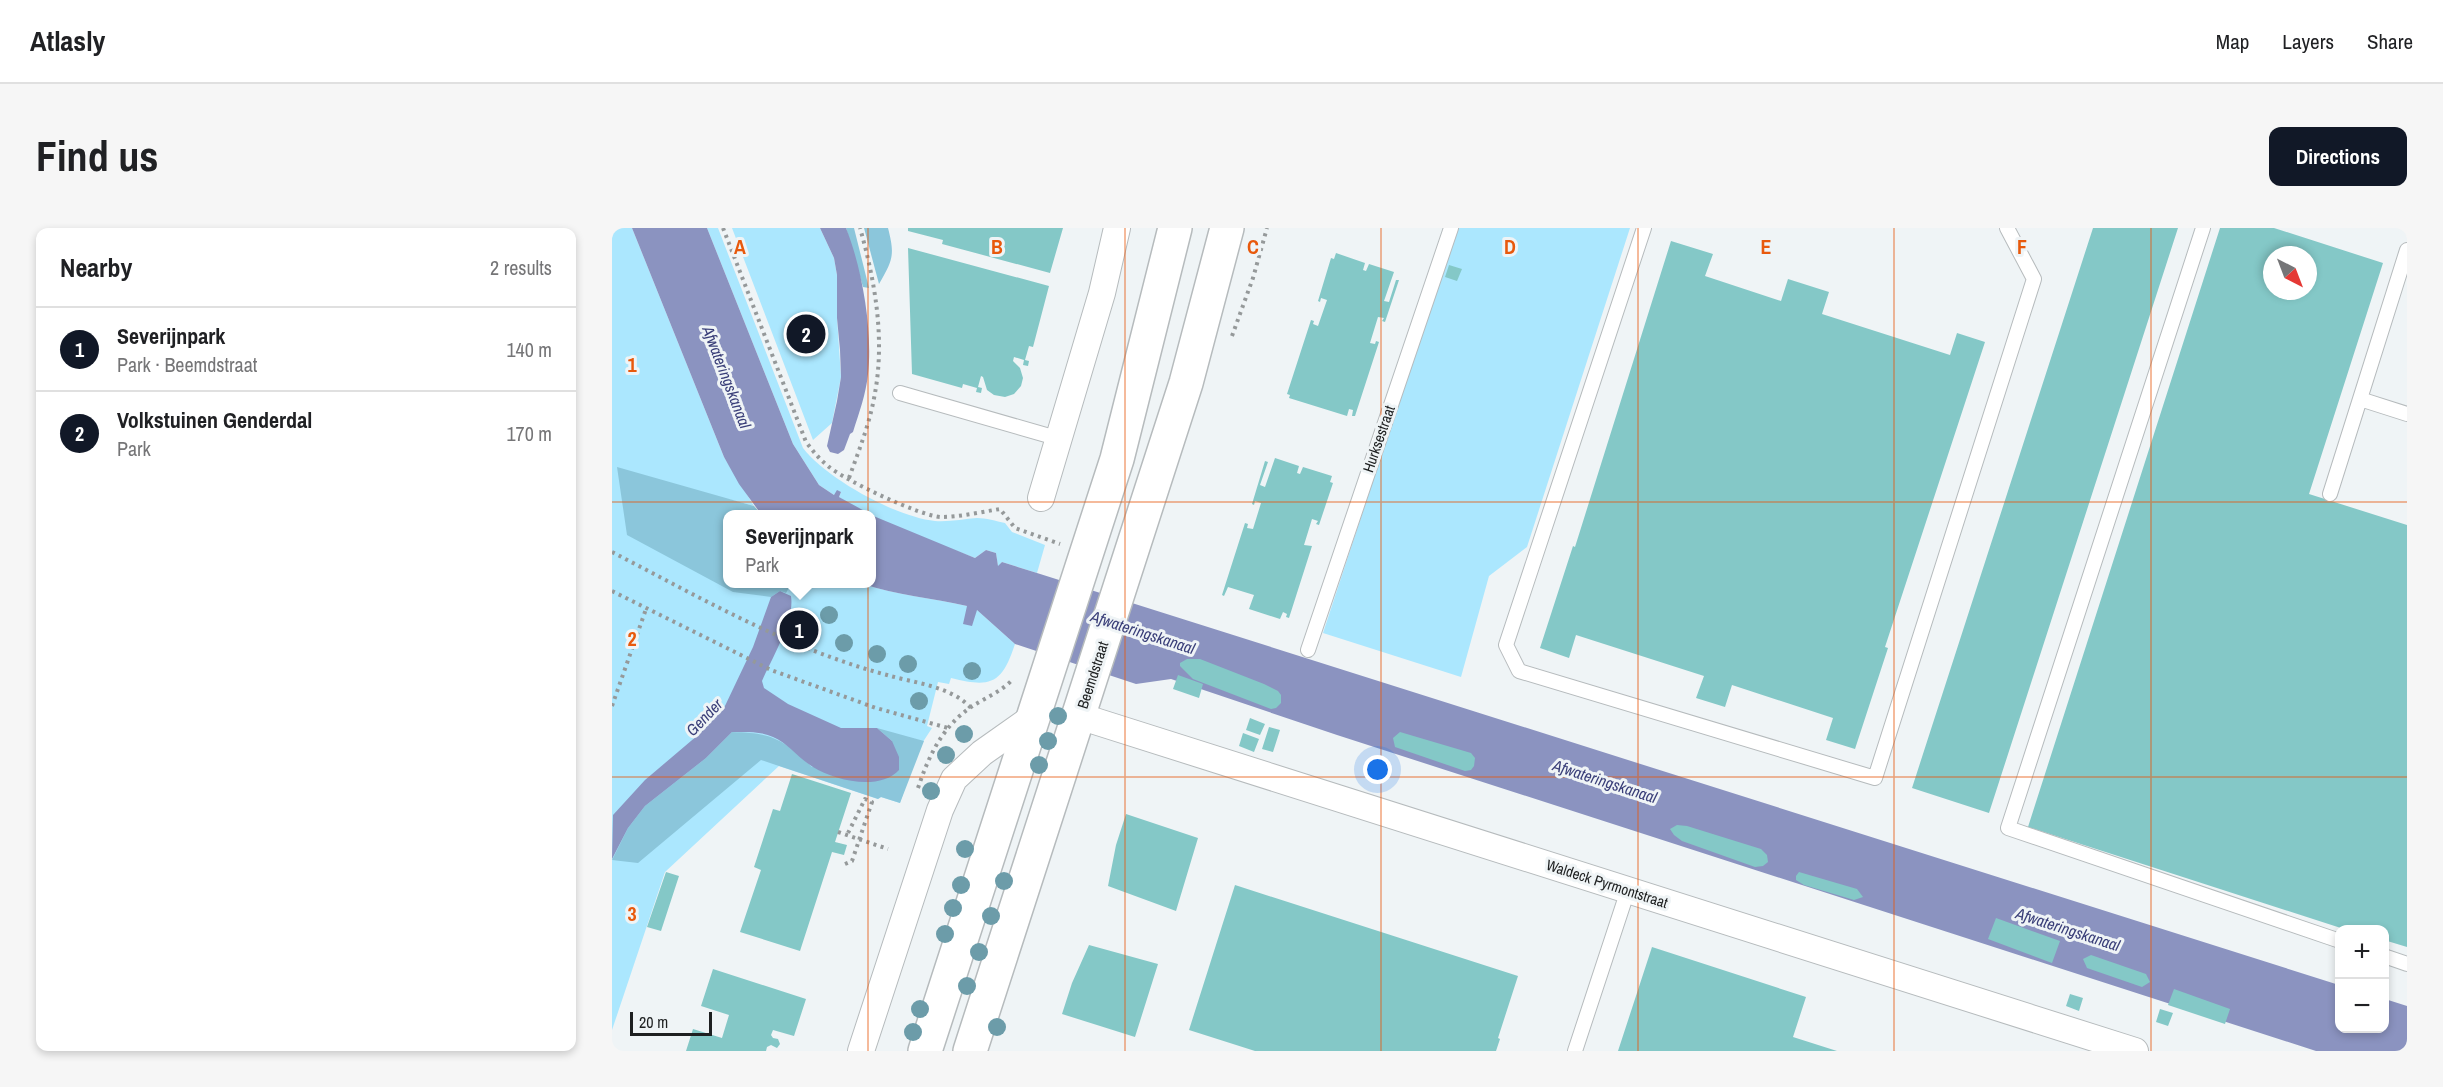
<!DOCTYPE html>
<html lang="en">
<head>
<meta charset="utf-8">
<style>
  :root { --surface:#fff; --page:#f6f6f6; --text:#202124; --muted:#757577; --line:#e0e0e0; --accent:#111827 }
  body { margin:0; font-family:"Archivo Narrow",sans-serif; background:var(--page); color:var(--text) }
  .controls { position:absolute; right:18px; bottom:18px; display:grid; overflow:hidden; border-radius:12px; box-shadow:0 3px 9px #0003 }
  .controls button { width:54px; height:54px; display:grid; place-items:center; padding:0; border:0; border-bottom:2px solid var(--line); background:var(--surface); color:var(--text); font:30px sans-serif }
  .compass { position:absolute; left:1651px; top:18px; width:54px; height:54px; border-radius:50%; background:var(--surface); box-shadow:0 3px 9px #0003; rotate:138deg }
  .scale { position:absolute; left:18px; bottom:15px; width:82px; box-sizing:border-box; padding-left:6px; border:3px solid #1e2021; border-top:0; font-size:16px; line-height:21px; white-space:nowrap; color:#1e2021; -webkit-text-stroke:4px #eff4f6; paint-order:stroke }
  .you { position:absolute; left:766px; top:542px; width:21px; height:21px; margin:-15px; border:4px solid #fff; border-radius:50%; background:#1a73e8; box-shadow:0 0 0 9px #1a73e833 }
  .badge { display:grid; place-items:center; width:39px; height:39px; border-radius:50%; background:var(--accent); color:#fff; font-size:20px; font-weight:700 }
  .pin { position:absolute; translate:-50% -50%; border:3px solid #fff; box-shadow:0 2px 6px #0006 }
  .popup { position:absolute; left:111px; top:282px; width:153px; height:78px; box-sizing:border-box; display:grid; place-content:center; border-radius:12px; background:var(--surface); filter:drop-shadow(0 2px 4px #0005); font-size:20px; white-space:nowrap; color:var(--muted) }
  .popup b { font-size:22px; color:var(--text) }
  .popup::after { content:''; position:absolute; left:50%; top:100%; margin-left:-12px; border:12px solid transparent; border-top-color:var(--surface) }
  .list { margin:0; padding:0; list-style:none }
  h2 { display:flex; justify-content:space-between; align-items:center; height:78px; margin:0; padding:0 24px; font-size:26px }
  h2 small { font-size:20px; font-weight:400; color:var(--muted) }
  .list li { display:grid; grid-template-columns:39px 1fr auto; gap:18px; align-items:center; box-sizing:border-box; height:84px; padding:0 24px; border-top:2px solid var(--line) }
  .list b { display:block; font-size:22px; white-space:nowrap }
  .list p { margin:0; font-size:20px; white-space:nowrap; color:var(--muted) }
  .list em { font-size:20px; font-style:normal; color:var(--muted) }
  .map { position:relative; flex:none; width:1795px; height:823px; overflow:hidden; border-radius:12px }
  header { display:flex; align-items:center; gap:36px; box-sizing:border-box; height:84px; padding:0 30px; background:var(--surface); border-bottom:2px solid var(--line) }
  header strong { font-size:28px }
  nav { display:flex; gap:33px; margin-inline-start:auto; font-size:21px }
  .intro { display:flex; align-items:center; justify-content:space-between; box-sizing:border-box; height:144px; padding:0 36px }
  h1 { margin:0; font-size:42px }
  .button { padding:15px 27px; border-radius:12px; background:var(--accent); color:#fff; font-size:21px; font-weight:700 }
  main { display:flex; gap:36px; padding:0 36px }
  aside { flex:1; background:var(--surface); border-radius:12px; box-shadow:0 3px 9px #0003 }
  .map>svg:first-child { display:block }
</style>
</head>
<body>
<header>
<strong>Atlasly</strong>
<nav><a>Map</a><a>Layers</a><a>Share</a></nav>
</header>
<div class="intro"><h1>Find us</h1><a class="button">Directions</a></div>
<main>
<aside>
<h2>Nearby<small>2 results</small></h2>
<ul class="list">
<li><span class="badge">1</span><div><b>Severijnpark</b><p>Park · Beemdstraat</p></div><em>140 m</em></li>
<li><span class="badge">2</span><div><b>Volkstuinen Genderdal</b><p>Park</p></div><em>170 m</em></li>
</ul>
</aside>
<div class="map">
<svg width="1795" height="823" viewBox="0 0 1795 823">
  <rect width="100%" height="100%" fill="#eff4f6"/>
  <path fill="#abe7fe" d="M0 0H20L112 229 142 278 116 271 115 356H251C285 367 321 370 355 378L360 396 364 381 403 416C390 456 379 460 339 450L337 456 326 454 315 498 320 500 307 520 288 575 269 569 266 571 167 538 53 644 0 802Z
    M95 0H106L191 220C215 251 284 289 323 293 337 294 352 291 365 290 374 290 384 293 393 295L400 304 433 317 425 345 390 334 386 339 384 325 374 322 363 330C318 312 268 297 227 269L229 264 222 267 207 257 181 216Z
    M120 0H208L222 30 225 47V90L229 149 220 195 201 212Z
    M844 0H1018L915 319 877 348 849 449 711 405Z"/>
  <path fill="#8bc6db" d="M234 0H242L257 60 251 59Z
    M252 0H276C283 27 281 32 267 56Z
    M5 239 142 278 149 286H115V356H179L174 365 168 363 159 369 121 364 15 307Z
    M265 500 312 513 288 575 269 569 266 571 149 532 26 635 0 632 16 600 33 578 94 530 120 504C162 505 170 511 200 539L280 513Z"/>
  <path fill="#8b93c0" d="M20 0H95L181 216 207 257 222 267 225 262 229 264 227 269 258 286H149L127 256 112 229Z
    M208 0H234C250 40 261 103 256 146 254 166 247 185 241 204L238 206 232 222 226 226 218 224 215 218 225 173 229 149 228 122 225 90V47L222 30Z
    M259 287 363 330 374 322 384 325 386 338 390 334 425 345 1727 757 1728 800H1772L1773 771 1795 778V823H1704L725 507 559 451 524 456 403 416 365 382 360 398 351 396 355 378C321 370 284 367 251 356H259Z
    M168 363 179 368C183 392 160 430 150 453L152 460 176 476 229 500H265L280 513 287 529V542C268 563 223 553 201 539 186 530 177 516 161 509 149 503 133 504 120 504L94 530 33 578 16 600 0 631 1 587 33 552 86 507 112 480 141 419 159 369Z"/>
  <path fill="#84c8c7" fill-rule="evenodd" d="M296 0H451L438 45 330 16 331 12 296 3Z
    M1481 0H1566L1377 585 1300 560Z
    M1608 0H1662L1771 35 1697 266 1795 297V719L1772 712V702H1735L1416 599ZM1660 27H1696V63H1660Z
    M1059 13 1101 26 1093 48 1169 73 1176 51 1217 64 1210 86 1338 127 1345 105 1373 114 1273 419 1276 420 1243 521 1214 512 1221 490 1120 457 1113 479 1084 470 1092 448 964 407 957 430 928 420 961 318 963 319Z
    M296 20 437 58 421 119 417 118 413 132 417 133 416 138 411 137 412 132 402 129 401 133 408 140 411 150 409 158 402 166 393 169 382 167 375 162 371 149 369 148 366 159 370 160 369 165 364 164 365 160 351 156 350 160 300 146Z
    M724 25 753 35 751 42 754 43 757 36 782 44 772 73 777 74 784 52H787L773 94 770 93 772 90 766 89 758 115 763 116 764 113 767 114 743 188H740L741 182 737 181 735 188 677 170 678 167 675 166 699 92 702 93 701 96 706 98 715 72 709 70 708 74 706 73 719 30 722 31Z
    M837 37 850 41 845 53 833 49Z
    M663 230 687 238 685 245 688 246 691 239 720 248 718 254 721 255 707 297 704 296 706 293 700 291 692 317 700 318 677 390 674 389 675 386 671 384 668 391 637 381 642 367 616 359 612 368 610 367 633 295 636 296 635 300 641 301 649 275 643 273 642 277 640 276 653 233 656 234 648 257 653 259Z
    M575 431H588L652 456 666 463 669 467V475L664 480 659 481 581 451 568 438V435Z
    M566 447 591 456 587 470 561 461Z
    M638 490 653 496 648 507 634 502Z
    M657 499 668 502 661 524 650 521Z
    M788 504 859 525 863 530 862 538 859 542 853 543 783 519 781 510Z
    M631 505 647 511 642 524 627 518Z
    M180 546 239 565 223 614 235 617 232 627 220 624 188 723 128 704 149 642 142 639 161 581 168 583Z
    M514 586 586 610 564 683 496 658 504 617Z
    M1065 597 1075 598 1149 621 1155 627 1156 634 1151 638 1143 639 1070 613 1062 607 1058 601Z
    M54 644 67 648 49 703 35 699Z
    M1187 644 1245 661 1251 669 1242 672 1192 657 1184 652V648Z
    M623 657 906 748 886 810 888 811 884 823H643L577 802Z
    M1384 690 1448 713 1440 735 1376 711Z
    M477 717 546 736 523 809 450 786 460 755Z
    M1040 719 1194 769 1181 809 1225 823H1006Z
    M1479 727 1534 746 1538 754 1530 759 1475 740 1471 731Z
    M101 741 194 771 182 808 161 802 159 807 161 810 166 811 168 816 165 820 159 817 155 819 154 823H74L81 801 110 810 117 787 89 778Z
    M1562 761 1618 781 1613 796 1556 777Z
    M1458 766 1471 770 1467 783 1454 778Z
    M1548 781 1561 785 1556 798 1544 794Z"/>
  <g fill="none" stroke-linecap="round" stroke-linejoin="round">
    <g stroke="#b6bbbd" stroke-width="16">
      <path id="lane" d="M1032 0 894 417 907 443 1263 550 1422 51 1395 0
        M1591 0 1396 600 1728 713
        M288 165 448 211
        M1748 171 1795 186
        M1718 266 1795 22
        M696 422 839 0
        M1772 728 1795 736
        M963 823 1016 662"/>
    </g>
    <g stroke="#b6bbbd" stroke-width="28">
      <path id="street" d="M429 270 490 65 505 0
        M467 488 1523 823
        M249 823 328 582 342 551 370 525 421 489"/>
    </g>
    <g stroke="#b6bbbd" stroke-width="36">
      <path id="secondary" d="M313 823 505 231 563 0
        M358 823 574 155 615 0"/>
    </g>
    <path stroke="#95999a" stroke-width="4" stroke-dasharray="3 4.5" stroke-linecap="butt" d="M111 0 194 214C201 223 207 231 216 238 232 252 308 288 329 289 348 289 369 284 388 281L403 300 448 316
      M620 108 641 50 655 0
      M237 250C247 222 258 195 263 165 273 110 263 53 248 0
      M0 324C89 370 177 421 275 447 302 455 339 458 359 480
      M0 363 159 442 264 480 336 500
      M0 478 34 381
      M306 560C317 527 331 497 362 477 374 470 391 462 400 452
      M226 604 276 621
      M233 636 240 633 260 574 253 571 235 607"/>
    <use href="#lane" stroke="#fff" stroke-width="14"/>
    <use href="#street" stroke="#fff" stroke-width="26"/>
    <use href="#secondary" stroke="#fff" stroke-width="33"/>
  </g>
  <g fill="#6c9ca9">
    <circle cx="217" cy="387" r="9"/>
    <circle cx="198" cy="403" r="9"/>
    <circle cx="232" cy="415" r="9"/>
    <circle cx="265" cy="426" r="9"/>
    <circle cx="296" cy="436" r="9"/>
    <circle cx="360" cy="443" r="9"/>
    <circle cx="307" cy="473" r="9"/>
    <circle cx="446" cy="488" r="9"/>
    <circle cx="352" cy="506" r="9"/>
    <circle cx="436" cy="513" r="9"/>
    <circle cx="334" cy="527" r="9"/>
    <circle cx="427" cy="537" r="9"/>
    <circle cx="319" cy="563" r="9"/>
    <circle cx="353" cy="621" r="9"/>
    <circle cx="392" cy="653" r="9"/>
    <circle cx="349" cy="657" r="9"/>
    <circle cx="341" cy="680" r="9"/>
    <circle cx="379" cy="688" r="9"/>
    <circle cx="333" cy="706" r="9"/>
    <circle cx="367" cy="724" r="9"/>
    <circle cx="355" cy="758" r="9"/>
    <circle cx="308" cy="781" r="9"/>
    <circle cx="385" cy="799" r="9"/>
    <circle cx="301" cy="804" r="9"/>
  </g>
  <path fill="none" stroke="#e8590c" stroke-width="1.5" stroke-opacity="0.55" d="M256 0V823M513 0V823M769 0V823M1026 0V823M1282 0V823M1539 0V823M0 274H1795M0 549H1795"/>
  <g text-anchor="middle" stroke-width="6" stroke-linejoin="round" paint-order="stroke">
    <g font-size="15" fill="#1e2021" stroke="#eff4f6">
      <text transform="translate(767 211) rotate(-71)" y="5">Hurksestraat</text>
      <text transform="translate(481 447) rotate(-72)" y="5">Beemdstraat</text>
      <text transform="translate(995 656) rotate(18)" y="5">Waldeck Pyrmontstraat</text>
    </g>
    <g font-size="16" font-style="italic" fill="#393e78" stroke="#eff4f6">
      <text transform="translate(115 149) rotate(69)" y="6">Afwateringskanaal</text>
      <text transform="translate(531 404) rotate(18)" y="6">Afwateringskanaal</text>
      <text transform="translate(92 489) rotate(-46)" y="6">Gender</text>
      <text transform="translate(993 553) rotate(18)" y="6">Afwateringskanaal</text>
      <text transform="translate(1456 701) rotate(18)" y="6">Afwateringskanaal</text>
    </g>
  </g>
  <g font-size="20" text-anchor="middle" font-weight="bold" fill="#e8590c" stroke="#eff4f6" stroke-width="6" stroke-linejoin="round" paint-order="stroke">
    <text x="128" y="26">A</text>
    <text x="385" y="26">B</text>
    <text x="641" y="26">C</text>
    <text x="898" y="26">D</text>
    <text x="1154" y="26">E</text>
    <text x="1410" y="26">F</text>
    <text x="20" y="144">1</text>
    <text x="20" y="418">2</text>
    <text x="20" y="693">3</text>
  </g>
</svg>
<div class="controls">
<button>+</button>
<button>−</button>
</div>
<svg class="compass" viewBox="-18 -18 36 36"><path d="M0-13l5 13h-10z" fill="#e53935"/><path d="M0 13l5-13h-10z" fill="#757577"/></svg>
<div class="scale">20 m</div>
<div class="you"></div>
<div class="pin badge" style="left:187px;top:402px">1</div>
<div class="popup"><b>Severijnpark</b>Park</div>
<div class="pin badge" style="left:194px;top:106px">2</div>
</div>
</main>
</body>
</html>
